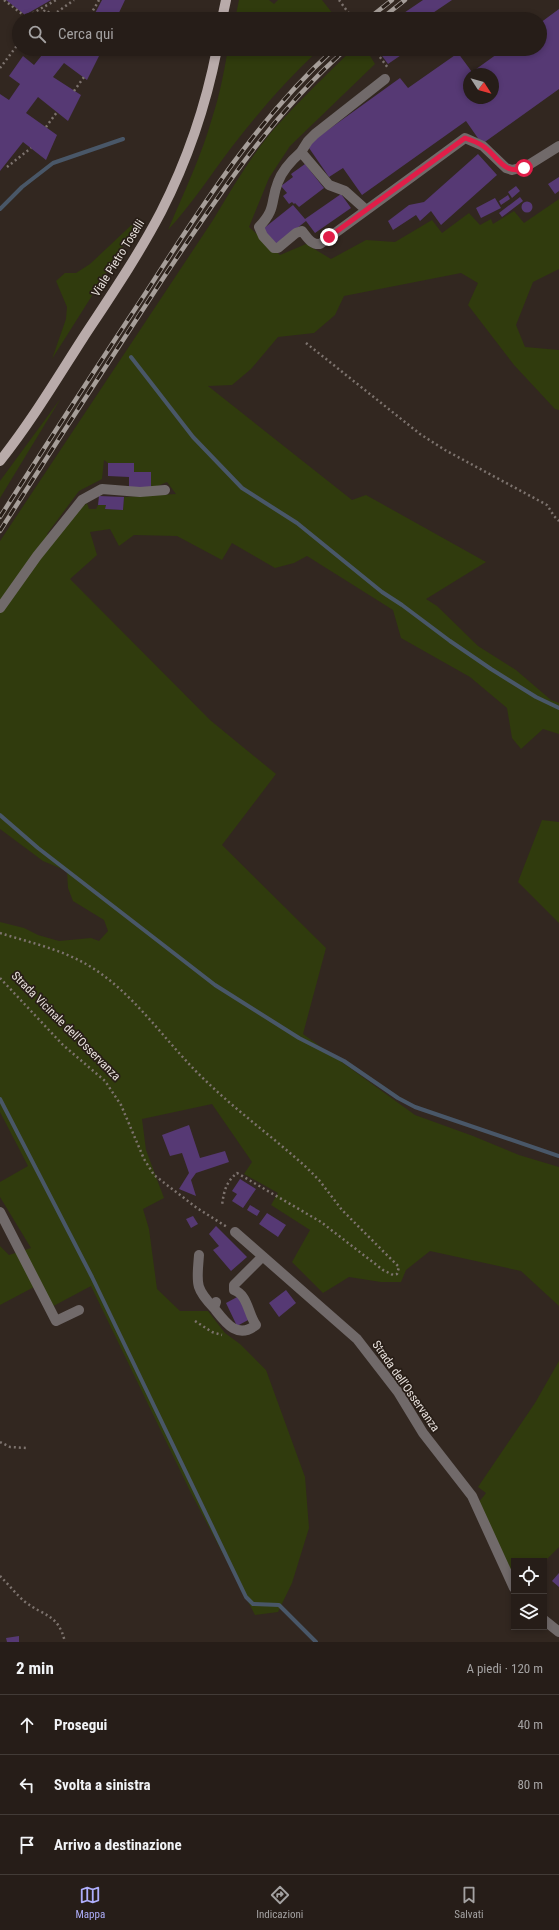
<!DOCTYPE html>
<html lang="it">
<head>
<meta charset="utf-8">
<style>
  :root { --surface:#261d18; --page:#2e2621; --text:#f1f3f6; --muted:#a4a2a2; --line:#423b37; --accent:#aeaefb }
  body { margin:0; font-family:"Roboto Condensed",sans-serif; background:var(--page); color:var(--text) }
  .controls { position:absolute; right:12px; bottom:12px; display:grid; overflow:hidden; border-radius:0px; box-shadow:0 2px 6px #0003 }
  .controls button { width:36px; height:36px; display:grid; place-items:center; padding:0; border:0; border-bottom:1px solid var(--line); background:var(--surface); color:var(--text); font:20px sans-serif }
  .compass { position:absolute; left:463px; top:68px; width:36px; height:36px; border-radius:50%; background:var(--surface); box-shadow:0 2px 6px #0003; rotate:126deg }
  .stop { position:absolute; width:12px; height:12px; margin:-9px; border:3px solid #e11d48; border-radius:50%; background:#fff }
  .stop.end { background:#e11d48; border-color:#fff; box-shadow:0 1px 4px #0008 }
  .list { margin:0; padding:0; list-style:none }
  h2 { display:flex; justify-content:space-between; align-items:center; height:52px; margin:0; padding:0 16px; font-size:17px }
  h2 small { font-size:13px; font-weight:400; color:var(--muted) }
  .list li { display:grid; grid-template-columns:26px 1fr auto; gap:12px; align-items:center; box-sizing:border-box; height:60px; padding:0 16px; border-top:1px solid var(--line) }
  .list b { display:block; font-size:15px; white-space:nowrap }
  .list em { font-size:13px; font-style:normal; color:var(--muted) }
  .icon { flex:none; width:22px; height:22px; fill:none; stroke:currentColor; stroke-width:2; stroke-linecap:round; stroke-linejoin:round }
  .map { position:relative; flex:none; width:559px; height:1642px; overflow:hidden }
  .search { position:absolute; background:var(--surface); box-shadow:0 2px 6px #0003; left:12px; right:12px; top:12px; height:44px; display:flex; align-items:center; gap:10px; box-sizing:border-box; padding:0 14px; border-radius:22px; color:var(--muted); font-size:15px }
  .sheet { height:232px; background:var(--surface) }
  nav { display:flex; justify-content:space-around; align-items:center; box-sizing:border-box; height:56px; border-top:1px solid var(--line); background:var(--surface); font-size:11px; color:var(--muted) }
  nav a { display:grid; justify-items:center; gap:2px }
  nav .on { color:var(--accent) }
  .map>svg:first-child { display:block }
</style>
</head>
<body>
<div class="map">
<svg width="559" height="1642" viewBox="0 0 559 1642">
  <rect width="100%" height="100%" fill="#322720"/>
  <path fill="#303b0d" fill-rule="evenodd" d="M239 0H269L274 4 278 0H322L337 19H235Z
    M228 49H320C287 79 258 113 231 148 210 176 191 205 168 230 184 192 202 155 213 115 220 94 224 71 228 49Z
    M353 49H366L375 64 290 146 269 178 249 227 280 255 306 244 331 259 366 240 395 242 432 220 442 233 469 213 480 225 491 219 493 224 514 211 524 223 559 199V269L533 282 516 325 525 347 559 350V410L555 409 514 365 468 305 478 283 461 273 344 296 335 315 314 333 278 337 251 369 232 385 208 386 352 500 366 495 486 562 426 599 437 606 478 646 516 670 551 700 559 703V734L543 729 521 749 512 738 507 708 470 677 401 638 393 610 307 556 294 563 275 568 232 543 222 560 177 536 134 535 119 546 110 529 90 532 97 555 70 579 210 720 276 774 222 845 326 948 303 1034 415 1115 473 1136 519 1155 559 1167V1306L521 1271 430 1251 406 1270 401 1282H381L349 1277 323 1293 292 1262 310 1230 271 1205 278 1193 244 1174 252 1162 212 1104 142 1119 146 1150 164 1198 143 1209 149 1229 157 1289 180 1311H208L225 1333 240 1344 266 1370 305 1477 309 1528 292 1583 278 1612 255 1615 190 1491 91 1286 46 1310 34 1287 0 1305V1246L9 1255 31 1248 0 1197V1182L28 1166 0 1112V922L24 928 38 935 59 941 91 938 99 941 108 931 104 920 73 901 68 888 67 871 43 861 0 829V541L213 220C232 189 250 157 274 129 299 101 326 75 353 49ZM104 460 108 463H134V472H151V489L167 482 176 494 124 497 123 510 106 509V505H98L96 509H89L87 503 79 510 53 541 47 534 79 491 102 479Z
    M140 217 119 253 52 359 66 319 67 307 56 281 65 273H76L90 264Z
    M61 398 0 498V481Z
    M542 820 559 822V923L518 882Z
    M559 1361V1547L544 1562 514 1561V1579L479 1502 486 1493 478 1487 535 1403Z"/>
  <g fill="none" stroke-linecap="round" stroke-linejoin="round">
    <path stroke="#495768" stroke-width="4" d="M0 209 22 187 53 163 123 139
      M131 357 193 437 242 488 297 523 382 592 402 605 450 641 491 669 536 697 559 708
      M0 815 38 848 215 985 299 1038 344 1061 398 1098 415 1107 559 1156
      M0 1099 92 1277 246 1597 253 1604 279 1605 316 1642"/>
  </g>
  <path fill="#563974" fill-rule="evenodd" d="M6 0H51L25 15Z
    M102 0H125L116 19H92Z
    M423 0H452L424 19H395Z
    M559 9V89L482 144 466 121 362 195 343 168 329 177 307 145 400 78 408 88 458 53 472 72 504 49H540V23ZM469 74H493V98H469Z
    M44 49H90L99 56 87 80 64 63 53 77 81 95 68 121 38 97 26 113 57 135 46 160 23 142 0 171V94L9 100 20 84 9 76 23 56 34 65 46 50Z
    M377 49H410L388 64Z
    M478 154 497 175 441 225 431 211 420 221 416 215 393 230 388 221 409 205 424 202Z
    M305 164 324 188 299 207 295 203 294 204 292 202 289 204 283 196 287 193 281 186 293 177 291 174Z
    M559 177V191L555 194 548 184Z
    M516 186 520 191 512 198 508 192Z
    M341 194 351 208 315 233 306 221 276 245 263 229 293 205 305 219Z
    M508 195 510 199 501 205 499 201Z
    M520 197 523 201 502 217 499 213Z
    M495 198 501 208 481 218 476 208Z
    M521.5 207a5.5 5.5 0 1 1 11 0a5.5 5.5 0 1 1-11 0Z
    M108 463H134V472H151V489H129V477L108 476Z
    M99 496 124 497 123 510 105 509 106 505H98Z
    M189 1125 200 1158 225 1151 229 1162 196 1173 191 1180 196 1196 179 1189 189 1173 182 1153 170 1156 162 1135Z
    M240 1179 256 1189 243 1208 232 1201 237 1194 232 1191Z
    M250 1205 260 1211 257 1216 247 1210Z
    M267 1213 286 1225 278 1237 259 1224Z
    M193 1216 198 1224 191 1228 186 1219Z
    M216 1226 247 1257 231 1271 213 1250 219 1246 209 1234Z
    M286 1290 296 1303 279 1317 269 1303Z
    M239 1296 250 1319 237 1326 226 1303Z
    M559 1573V1587L552 1581Z
    M19 1636V1642H7L6 1638Z"/>
  <g fill="none" stroke-linecap="round" stroke-linejoin="round">
    <path stroke="#7d736e" stroke-width="2.5" stroke-dasharray="2 3" stroke-linecap="butt" d="M4 0 26 17 56 0
      M339 0 353 19
      M53 15 74 0
      M26 17 29 19
      M37 19 45 10 60 19
      M88 19 99 0
      M374 49 388 68
      M96 53 98 49
      M0 68 19 43
      M74 91 84 77
      M46 127 57 112
      M7 167 31 148
      M306 343 420 434 445 450 547 505 554 516 559 521
      M0 933C28 942 60 949 86 964 135 992 166 1044 207 1082 238 1112 274 1138 306 1167L319 1180 342 1210 399 1267 397 1274 393 1275 383 1270 321 1222 237 1173C226 1182 224 1191 222 1205
      M0 978 63 1045 105 1081 121 1105 144 1159 154 1175 197 1208 227 1227
      M195 1321 212 1332 222 1335
      M0 1442 10 1447 26 1448
      M0 1576C8 1584 16 1594 24 1601 44 1617 58 1613 65 1642"/>
    <path stroke="#716a6a" stroke-width="10" d="M385 79 315 134 308 141 301 152 329 185 345 191 364 208 368 209 465 138 483 146 506 168 512 170 527 166 559 146
      M301 152C292 160 282 171 278 182 270 202 277 208 259 227L263 236 274 248H278L296 233 302 231C307 237 311 245 320 244L368 209
      M0 608 37 556 82 500 102 489 140 492 165 490
      M0 1212 56 1321 79 1310
      M235 1232 357 1339 398 1392 423 1433 472 1496 514 1588
      M199 1255C197 1283 194 1287 214 1308
      M216 1302 214 1308C225 1322 237 1340 256 1325 248 1314 248 1295 234 1290V1285L262 1257
      M544 1620 559 1632"/>
    <path stroke="#b9abaa" stroke-width="10" d="M222 19 226 0
      M0 461C31 422 56 380 83 338 110 297 138 256 161 212 187 161 206 105 217 49"/>
    <g stroke="#a69e99" stroke-width="4.5">
      <path id="rail" d="M368 19 392 0
        M381 19 405 0
        M0 517C48 442 96 368 145 294 201 207 257 119 334 49
        M0 531C54 446 109 361 164 277 220 193 270 117 346 49"/>
    </g>
    <use href="#rail" stroke="#281e17" stroke-width="3" stroke-dasharray="9" stroke-linecap="butt"/>
  </g>
  <g fill="none" stroke-linecap="round" stroke-linejoin="round">
    <path stroke="#e11d48" stroke-width="5" d="M329 237 465 138C471 140 477 142 483 146 497 155 504 176 524 168"/>
  </g>
  <g text-anchor="middle" stroke-width="3.5" stroke-linejoin="round" paint-order="stroke">
    <g font-size="12" fill="#e9e2de" stroke="#281e17">
      <text transform="translate(118 258) rotate(-58)" y="4">Viale Pietro Toselli</text>
      <text transform="translate(66 1026) rotate(45)" y="4">Strada Vicinale dell'Osservanza</text>
      <text transform="translate(406 1386) rotate(55)" y="4">Strada dell'Osservanza</text>
    </g>
  </g>
</svg>
<div class="controls">
<button><svg class="icon" aria-label="locate" viewBox="0 0 24 24"><circle cx="12" cy="12" r="6"/><path d="M12 2v4M12 18v4M2 12h4M18 12h4"/></svg></button>
<button><svg class="icon" aria-label="layers" viewBox="0 0 24 24"><path d="M12 4l9 5-9 5-9-5zM3 14l9 5 9-5"/></svg></button>
</div>
<svg class="compass" viewBox="-18 -18 36 36"><path d="M0-13l5 13h-10z" fill="#e53935"/><path d="M0 13l5-13h-10z" fill="#a4a2a2"/></svg>
<div class="stop" style="left:524px;top:168px"></div>
<div class="stop end" style="left:329px;top:237px"></div>
<div class="search"><svg class="icon" aria-label="search" viewBox="0 0 24 24"><circle cx="10" cy="10" r="6"/><path d="M15 15l6 6"/></svg>Cerca qui</div>
</div>
<section class="sheet">
<h2>2 min<small>A piedi · 120 m</small></h2>
<ul class="list">
<li><svg class="icon" aria-label="ahead" viewBox="0 0 24 24"><path d="M12 20V5M6 11l6-6 6 6"/></svg><div><b>Prosegui</b></div><em>40 m</em></li>
<li><svg class="icon" aria-label="left" viewBox="0 0 24 24"><path d="M17 20v-9H6M10 6l-5 5 5 5"/></svg><div><b>Svolta a sinistra</b></div><em>80 m</em></li>
<li><svg class="icon" aria-label="arrive" viewBox="0 0 24 24"><path d="M6 21V4h12l-3 4 3 4H6"/></svg><div><b>Arrivo a destinazione</b></div></li>
</ul>
</section>
<nav>
<a class="on"><svg class="icon" aria-label="map" viewBox="0 0 24 24"><path d="M3 6l6-2 6 2 6-2v14l-6 2-6-2-6 2zM9 4v14M15 6v14"/></svg>Mappa</a>
<a><svg class="icon" aria-label="directions" viewBox="0 0 24 24"><path d="M12 3l9 9-9 9-9-9zM9 14v-3h6M13 9l2 2-2 2"/></svg>Indicazioni</a>
<a><svg class="icon" aria-label="saved" viewBox="0 0 24 24"><path d="M7 4h10v16l-5-4-5 4z"/></svg>Salvati</a>
</nav>
</body>
</html>
